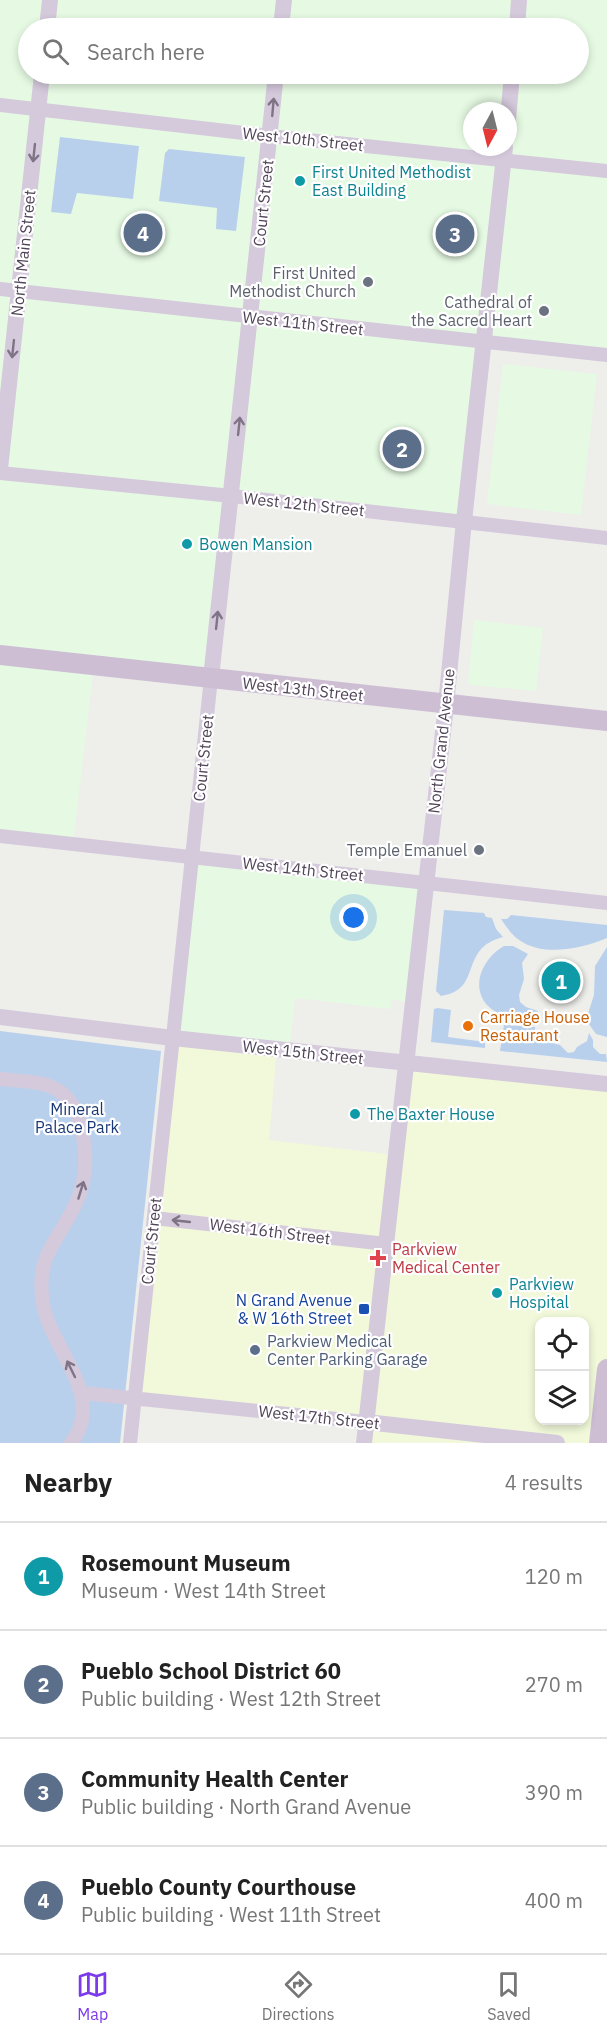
<!DOCTYPE html>
<html lang="en">
<head>
<meta charset="utf-8">
<style>
  :root { --surface:#fff; --page:#f6f6f6; --text:#222; --muted:#767676; --line:#e0e0e0; --accent:#7c3aed }
  body { margin:0; font-family:"IBM Plex Sans",sans-serif; background:var(--page); color:var(--text) }
  .controls { position:absolute; right:18px; bottom:18px; display:grid; overflow:hidden; border-radius:12px; box-shadow:0 3px 9px #0003 }
  .controls button { width:54px; height:54px; display:grid; place-items:center; padding:0; border:0; border-bottom:2px solid var(--line); background:var(--surface); color:var(--text); font:30px sans-serif }
  .compass { position:absolute; left:463px; top:102px; width:54px; height:54px; border-radius:50%; background:var(--surface); box-shadow:0 3px 9px #0003; rotate:187deg }
  .you { position:absolute; left:354px; top:918px; width:21px; height:21px; margin:-15px; border:4px solid #fff; border-radius:50%; background:#1a73e8; box-shadow:0 0 0 9px #1a73e833 }
  .badge { display:grid; place-items:center; width:39px; height:39px; border-radius:50%; background:var(--accent); color:#fff; font-size:20px; font-weight:700 }
  .pin { position:absolute; translate:-50% -50%; border:3px solid #fff; box-shadow:0 2px 6px #0006 }
  .list { margin:0; padding:0; list-style:none }
  h2 { display:flex; justify-content:space-between; align-items:center; height:78px; margin:0; padding:0 24px; font-size:26px }
  h2 small { font-size:20px; font-weight:400; color:var(--muted) }
  .list li { display:grid; grid-template-columns:39px 1fr auto; gap:18px; align-items:center; box-sizing:border-box; height:108px; padding:0 24px; border-top:2px solid var(--line) }
  .list b { display:block; font-size:22px; white-space:nowrap }
  .list p { margin:0; font-size:20px; white-space:nowrap; color:var(--muted) }
  .list em { font-size:20px; font-style:normal; color:var(--muted) }
  .icon { flex:none; width:33px; height:33px; fill:none; stroke:currentColor; stroke-width:2; stroke-linecap:round; stroke-linejoin:round }
  .map { position:relative; flex:none; width:607px; height:1443px; overflow:hidden }
  .search { position:absolute; background:var(--surface); box-shadow:0 3px 9px #0003; left:18px; right:18px; top:18px; height:66px; display:flex; align-items:center; gap:15px; box-sizing:border-box; padding:0 21px; border-radius:33px; color:var(--muted); font-size:22px }
  .sheet { height:510px; background:var(--surface) }
  nav { display:flex; justify-content:space-around; align-items:center; box-sizing:border-box; height:84px; border-top:2px solid var(--line); background:var(--surface); font-size:16px; color:var(--muted) }
  nav a { display:grid; justify-items:center; gap:3px }
  nav .on { color:var(--accent) }
  .map>svg:first-child { display:block }
</style>
</head>
<body>
<div class="map">
<svg width="607" height="1443" viewBox="0 0 607 1443">
  <rect width="100%" height="100%" fill="#eeeeeb"/>
  <path fill="#e6fae3" fill-rule="evenodd" d="M0 0H607V355L484 342 464 521 232 496 211 678 94 665 73 844 0 836ZM28 28H578V74H28ZM472 111H508V147H472Z
    M503 364 597 374 581 515 487 504Z
    M474 620 543 628 536 691 471 685 468 682Z
    M192 857 426 883 413 1002 392 1000 391 1009 295 998 289 1051 173 1038Z"/>
  <path fill="#f1f9da" fill-rule="evenodd" d="M173 1038 277 1049 269 1140 395 1155 406 1064 607 1084V1443H364L366 1423 134 1398ZM540 1322H584V1420H540Z"/>
  <path fill="#b9d0ec" d="M60 137 139 146 133 199 77 193 71 214 51 212Z
    M169 149 245 157 236 231 216 229 217 208 159 201 165 153Z
    M444 910 484 913 486 917 492 918 496 929 503 937C496 939 488 942 482 948 465 967 474 991 441 996L436 991Z
    M511 915 607 925V938C584 948 547 956 524 943 514 938 507 928 501 919H507Z
    M504 946H513L528 954 522 963 524 979 519 995 520 1002 526 1007 538 1011 535 1020C523 1019 509 1019 498 1013 467 997 478 961 504 946Z
    M607 947V1037L596 1034 586 1020 594 995 595 966Z
    M438 1008 451 1010 448 1037 485 1042V1048L431 1042 434 1009Z
    M504 1025 535 1027 536 1039 560 1045 568 1053 574 1052 577 1047 587 1041 589 1033 593 1040V1047L600 1054H606L607 1062 500 1051Z
    M0 1031 161 1051 120 1443H0Z"/>
  <g fill="none" stroke-linecap="round" stroke-linejoin="round">
    <path stroke="#d5c9dc" stroke-width="14" d="M0 105 270 136 607 171
      M0 289 607 355
      M0 473 232 496 607 538
      M0 836 607 903
      M0 1079C40 1083 70 1080 81 1127 87 1152 88 1178 76 1203 58 1243 35 1253 43 1304 51 1350 107 1397 71 1443
      M154 1218 386 1244
      M82 1393 366 1422
      M130 1443 211 678"/>
    <path stroke="#d5c9dc" stroke-width="16" d="M47 28 50 0
      M281 28 284 0
      M517 28 519 0
      M508 119 512 74
      M0 469 42 74
      M211 678 276 74
      M0 1017 173 1038 607 1084
      M366 1422 557 1443
      M364 1443 446 705 464 521 505 147"/>
    <path stroke="#cdbed4" stroke-width="20" d="M0 655 607 721
      M599 1443 607 1369"/>
  </g>
  <defs><path id="oneway-shaft" d="M-6 0H5M1.5-3L5.5 0L1.5 3" fill="none" stroke-width="1.6" stroke-linecap="round" stroke-linejoin="round" transform="scale(1.5)"/></defs>
  <g stroke="#7f7386">
    <use href="#oneway-shaft" transform="translate(273 107) rotate(-85)"/>
    <use href="#oneway-shaft" transform="translate(34 153) rotate(96)"/>
    <use href="#oneway-shaft" transform="translate(13 349) rotate(96)"/>
    <use href="#oneway-shaft" transform="translate(239 426) rotate(-84)"/>
    <use href="#oneway-shaft" transform="translate(217 620) rotate(-84)"/>
    <use href="#oneway-shaft" transform="translate(81 1190) rotate(-73)"/>
    <use href="#oneway-shaft" transform="translate(181 1221) rotate(-174)"/>
    <use href="#oneway-shaft" transform="translate(71 1369) rotate(-116)"/>
  </g>
  <g fill="#0f9aa8" stroke="#fff" stroke-width="2">
    <circle cx="300" cy="181" r="6"/>
    <circle cx="187" cy="544" r="6"/>
    <circle cx="355" cy="1114" r="6"/>
    <circle cx="497" cy="1293" r="6"/>
  </g>
  <g fill="#6b7280" stroke="#fff" stroke-width="2">
    <circle cx="368" cy="282" r="6"/>
    <circle cx="544" cy="311" r="6"/>
    <circle cx="479" cy="850" r="6"/>
  </g>
  <circle fill="#e8710a" stroke="#fff" stroke-width="2" cx="468" cy="1026" r="6"/>
  <path fill="#e0444e" stroke="#fff" stroke-width="2" d="M375 1249h6v6h6v6h-6v6h-6v-6h-6v-6h6z"/>
  <rect fill="#1a4fb4" stroke="#fff" stroke-width="2" x="358" y="1303" width="12" height="12" rx="3"/>
  <circle fill="#5c6f8a" stroke="#fff" stroke-width="2" cx="255" cy="1350" r="6"/>
  <g text-anchor="middle" stroke-width="4.5" stroke-linejoin="round" paint-order="stroke">
    <g font-size="16" fill="#514458" stroke="#fff">
      <text transform="translate(303 139) rotate(6)" y="6">West 10th Street</text>
      <text transform="translate(263 203) rotate(-84)" y="6">Court Street</text>
      <text transform="translate(23 253) rotate(-84)" y="6">North Main Street</text>
      <text transform="translate(303 323) rotate(6)" y="6">West 11th Street</text>
      <text transform="translate(304 504) rotate(6)" y="6">West 12th Street</text>
      <text transform="translate(303 689) rotate(6)" y="6">West 13th Street</text>
      <text transform="translate(441 741) rotate(-84)" y="6">North Grand Avenue</text>
      <text transform="translate(203 758) rotate(-84)" y="6">Court Street</text>
      <text transform="translate(303 869) rotate(6)" y="6">West 14th Street</text>
      <text transform="translate(303 1052) rotate(6)" y="6">West 15th Street</text>
      <text transform="translate(270 1231) rotate(7)" y="6">West 16th Street</text>
      <text transform="translate(151 1241) rotate(-84)" y="6">Court Street</text>
      <text transform="translate(319 1417) rotate(6)" y="6">West 17th Street</text>
    </g>
    <g font-size="16" fill="#0d838f" stroke="#fff" text-anchor="start">
      <text x="312" y="178">First United Methodist<tspan x="312" dy="18">East Building</tspan></text>
      <text x="199" y="550">Bowen Mansion</text>
      <text x="367" y="1120">The Baxter House</text>
      <text x="509" y="1290">Parkview<tspan x="509" dy="18">Hospital</tspan></text>
    </g>
    <g font-size="16" fill="#5b616d" stroke="#fff" text-anchor="end">
      <text x="356" y="279">First United<tspan x="356" dy="18">Methodist Church</tspan></text>
      <text x="532" y="308">Cathedral of<tspan x="532" dy="18">the Sacred Heart</tspan></text>
      <text x="467" y="856">Temple Emanuel</text>
    </g>
    <g font-size="16" fill="#c56008" stroke="#fff" text-anchor="start">
      <text x="480" y="1023">Carriage House<tspan x="480" dy="18">Restaurant</tspan></text>
    </g>
    <g font-size="16" fill="#193875" stroke="#fff">
      <text x="77" y="1115">Mineral<tspan x="77" dy="18">Palace Park</tspan></text>
    </g>
    <g font-size="16" fill="#be3a42" stroke="#fff" text-anchor="start">
      <text x="392" y="1255">Parkview<tspan x="392" dy="18">Medical Center</tspan></text>
    </g>
    <g font-size="16" fill="#164399" stroke="#fff" text-anchor="end">
      <text x="352" y="1306">N Grand Avenue<tspan x="352" dy="18">&amp; W 16th Street</tspan></text>
    </g>
    <g font-size="16" fill="#4e5e75" stroke="#fff" text-anchor="start">
      <text x="267" y="1347">Parkview Medical<tspan x="267" dy="18">Center Parking Garage</tspan></text>
    </g>
  </g>
</svg>
<div class="controls">
<button><svg class="icon" aria-label="locate" viewBox="0 0 24 24"><circle cx="12" cy="12" r="6"/><path d="M12 2v4M12 18v4M2 12h4M18 12h4"/></svg></button>
<button><svg class="icon" aria-label="layers" viewBox="0 0 24 24"><path d="M12 4l9 5-9 5-9-5zM3 14l9 5 9-5"/></svg></button>
</div>
<svg class="compass" viewBox="-18 -18 36 36"><path d="M0-13l5 13h-10z" fill="#e53935"/><path d="M0 13l5-13h-10z" fill="#767676"/></svg>
<div class="you"></div>
<div class="pin badge" style="left:561px;top:981px;background:#0f9aa8">1</div>
<div class="pin badge" style="left:402px;top:449px;background:#5c6f8a">2</div>
<div class="pin badge" style="left:455px;top:234px;background:#5c6f8a">3</div>
<div class="pin badge" style="left:143px;top:233px;background:#5c6f8a">4</div>
<div class="search"><svg class="icon" aria-label="search" viewBox="0 0 24 24"><circle cx="10" cy="10" r="6"/><path d="M15 15l6 6"/></svg>Search here</div>
</div>
<section class="sheet">
<h2>Nearby<small>4 results</small></h2>
<ul class="list">
<li><span class="badge" style="background:#0f9aa8">1</span><div><b>Rosemount Museum</b><p>Museum · West 14th Street</p></div><em>120 m</em></li>
<li><span class="badge" style="background:#5c6f8a">2</span><div><b>Pueblo School District 60</b><p>Public building · West 12th Street</p></div><em>270 m</em></li>
<li><span class="badge" style="background:#5c6f8a">3</span><div><b>Community Health Center</b><p>Public building · North Grand Avenue</p></div><em>390 m</em></li>
<li><span class="badge" style="background:#5c6f8a">4</span><div><b>Pueblo County Courthouse</b><p>Public building · West 11th Street</p></div><em>400 m</em></li>
</ul>
</section>
<nav>
<a class="on"><svg class="icon" aria-label="map" viewBox="0 0 24 24"><path d="M3 6l6-2 6 2 6-2v14l-6 2-6-2-6 2zM9 4v14M15 6v14"/></svg>Map</a>
<a><svg class="icon" aria-label="directions" viewBox="0 0 24 24"><path d="M12 3l9 9-9 9-9-9zM9 14v-3h6M13 9l2 2-2 2"/></svg>Directions</a>
<a><svg class="icon" aria-label="saved" viewBox="0 0 24 24"><path d="M7 4h10v16l-5-4-5 4z"/></svg>Saved</a>
</nav>
</body>
</html>
